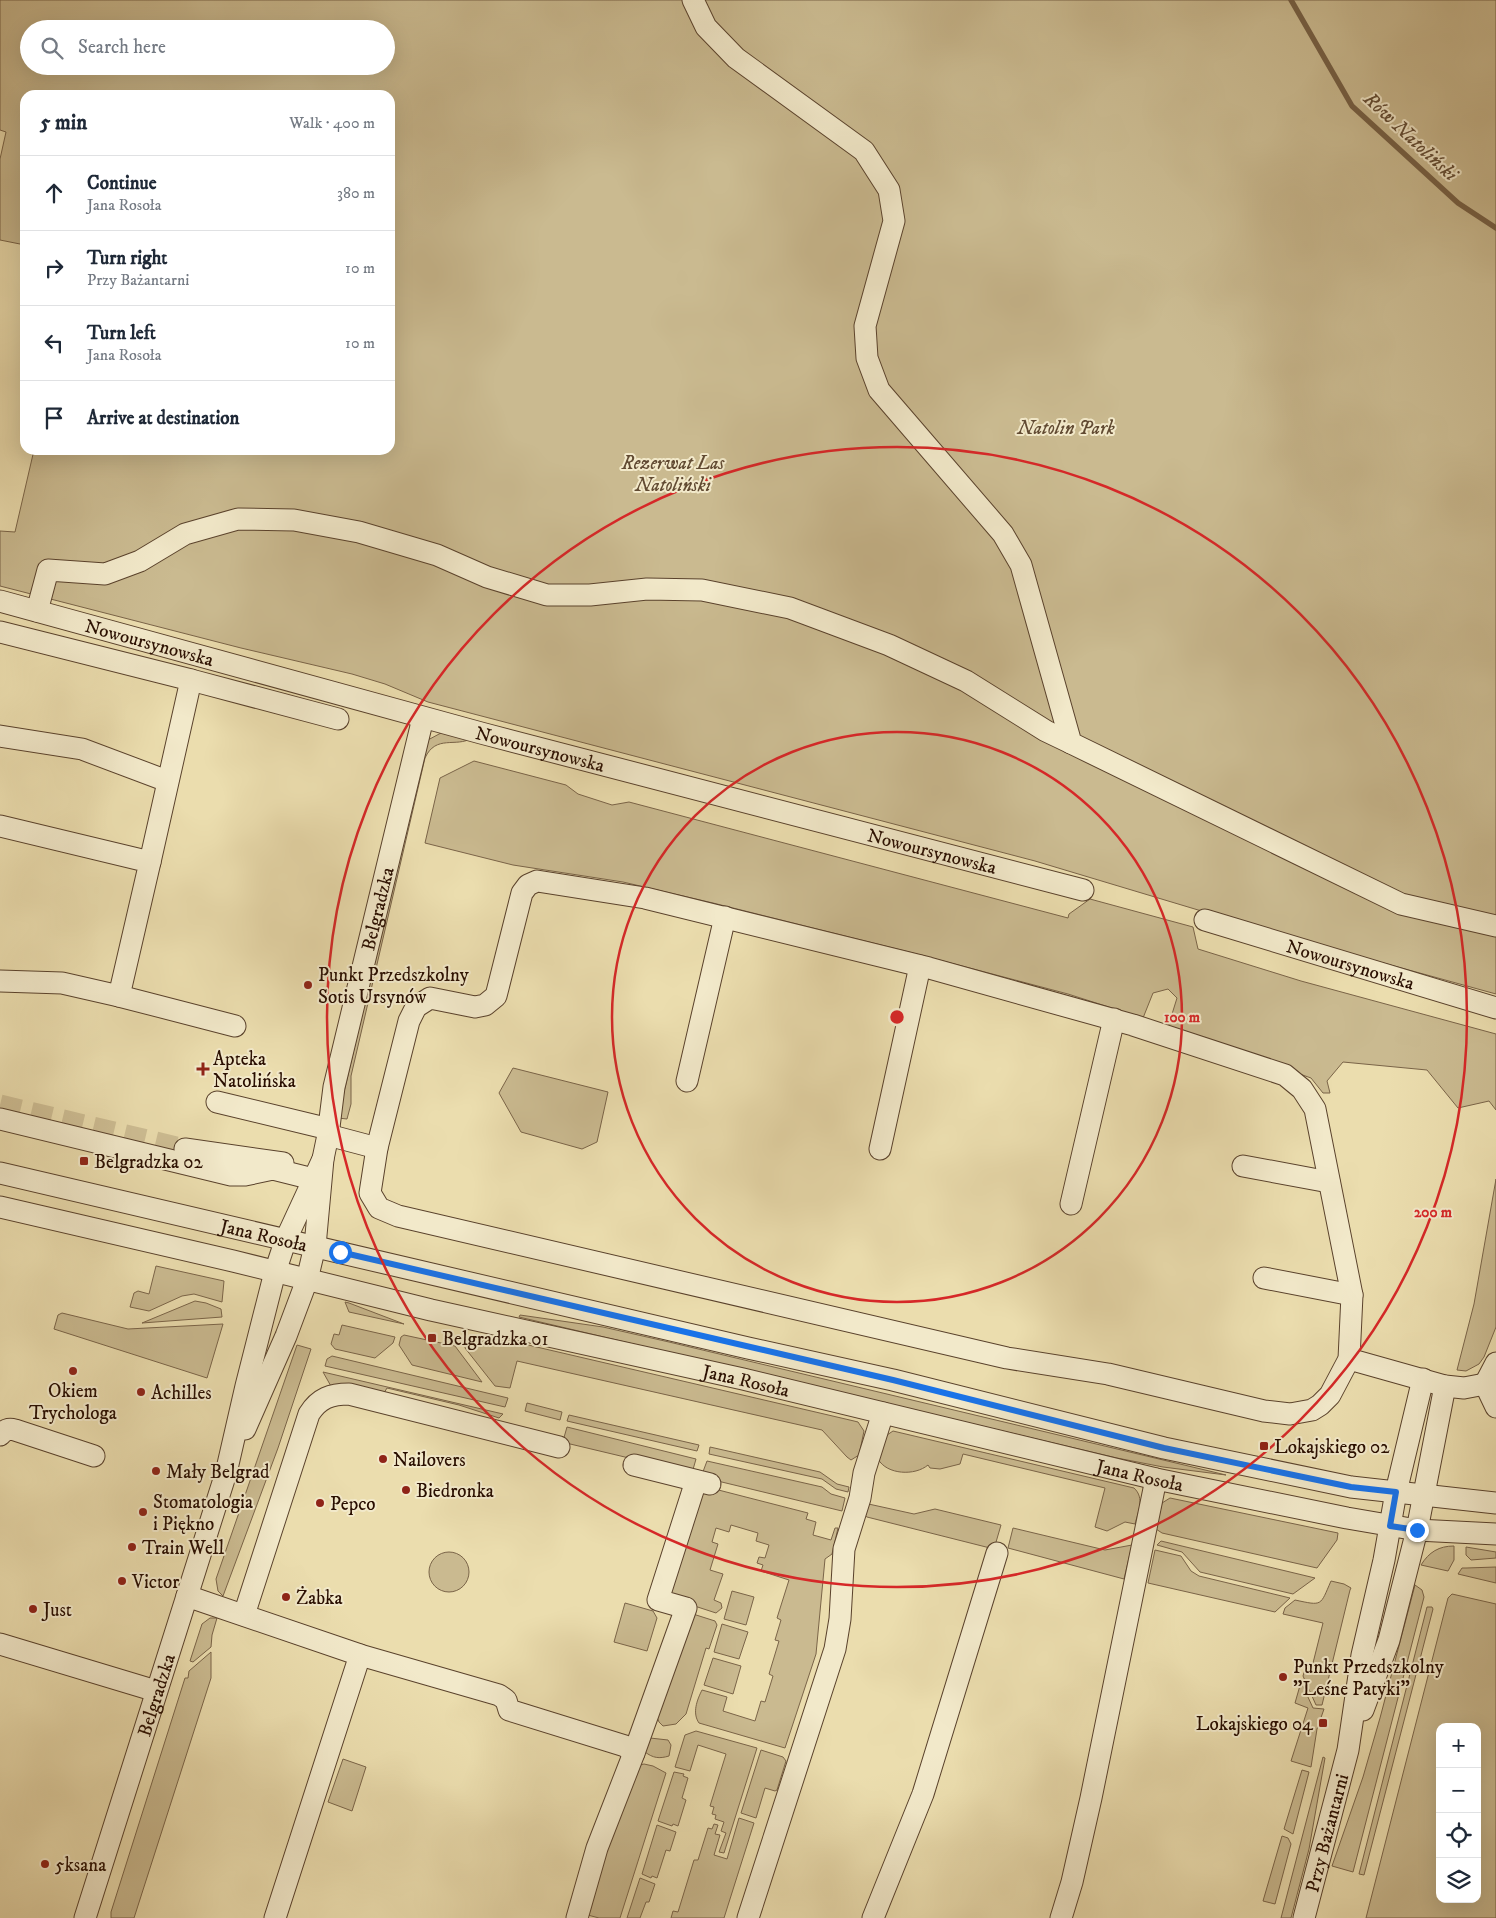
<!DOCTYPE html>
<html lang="en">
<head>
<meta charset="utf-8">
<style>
  :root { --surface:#fff; --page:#f2f2f3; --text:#1f2937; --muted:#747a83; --line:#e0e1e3 }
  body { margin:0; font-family:"IM FELL DW Pica",serif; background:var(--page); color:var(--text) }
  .controls { position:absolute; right:15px; bottom:15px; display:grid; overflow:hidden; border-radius:10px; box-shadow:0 5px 20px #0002 }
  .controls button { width:45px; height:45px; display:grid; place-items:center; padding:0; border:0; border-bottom:1px solid var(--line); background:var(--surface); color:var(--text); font:25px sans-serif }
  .stop { position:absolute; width:15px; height:15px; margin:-11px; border:4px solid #1a73e8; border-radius:50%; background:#fff }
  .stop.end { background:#1a73e8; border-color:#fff; box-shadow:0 1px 5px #0008 }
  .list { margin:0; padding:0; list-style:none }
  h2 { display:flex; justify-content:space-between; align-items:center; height:65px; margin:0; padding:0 20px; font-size:21px }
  h2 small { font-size:16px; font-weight:400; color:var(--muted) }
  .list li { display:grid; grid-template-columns:32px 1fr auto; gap:15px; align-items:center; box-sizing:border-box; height:75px; padding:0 20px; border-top:1px solid var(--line) }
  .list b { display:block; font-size:19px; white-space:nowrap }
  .list p { margin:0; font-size:16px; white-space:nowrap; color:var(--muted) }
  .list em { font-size:16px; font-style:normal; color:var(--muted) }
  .icon { flex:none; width:28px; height:28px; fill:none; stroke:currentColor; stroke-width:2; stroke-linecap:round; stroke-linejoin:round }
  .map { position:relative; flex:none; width:1496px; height:1918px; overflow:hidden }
  .search { position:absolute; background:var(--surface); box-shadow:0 5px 20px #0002; left:20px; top:20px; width:375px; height:55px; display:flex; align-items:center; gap:12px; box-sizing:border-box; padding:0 18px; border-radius:28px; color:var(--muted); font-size:19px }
  .panel { position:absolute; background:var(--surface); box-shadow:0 5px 20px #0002; left:20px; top:90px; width:375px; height:365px; border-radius:15px }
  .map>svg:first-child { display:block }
</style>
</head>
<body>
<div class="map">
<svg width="1496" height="1918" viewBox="0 0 1496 1918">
  <rect width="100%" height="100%" fill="#ebddae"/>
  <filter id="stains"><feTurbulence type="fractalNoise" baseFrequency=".004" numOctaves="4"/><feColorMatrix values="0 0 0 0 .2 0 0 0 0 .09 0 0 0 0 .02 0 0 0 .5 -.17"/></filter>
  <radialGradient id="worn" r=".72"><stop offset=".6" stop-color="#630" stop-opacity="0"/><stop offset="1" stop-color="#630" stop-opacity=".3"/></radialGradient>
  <path fill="#caba90" stroke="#7a6448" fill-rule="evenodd" d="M0 0H1496V994L1278 934 1035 861 428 702 385 684 352 674 241 648 0 586V531L15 532 34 450H390V95H25V245L0 240V159L6 132 0 130ZM29 29H386V66H29Z
    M441 733 472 738C456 748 436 734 425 758L351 1076V1104L347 1119 338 1118 426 741Z
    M474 761 566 785 578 794 612 805 629 802 1068 918 1069 914 1090 899 1193 927 1198 949 1301 981 1496 1034V1110L1489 1101 1458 1108 1427 1070 1343 1062 1327 1081 1330 1093H1323L1311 1078 1168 1027 1177 998 1168 989 1153 993 1143 1018 1068 994 909 952 713 903 623 882 513 865 425 843 440 778Z
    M513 1068 608 1092 597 1142 582 1149 521 1132 499 1093Z
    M1496 1179V1327L1484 1357 1479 1364 1466 1371 1457 1370 1474 1304Z
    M156 1266 224 1281 222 1302 194 1294 182 1296 149 1311 130 1307 134 1293 138 1291 149 1294Z
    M195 1301 206 1303 221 1309 222 1317 142 1323Z
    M345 1302 349 1303 404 1324 349 1312Z
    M62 1313 128 1329 223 1324 207 1378 54 1329 58 1315Z
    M520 1315 603 1327 669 1342 1226 1475 1163 1467 1117 1458 519 1317Z
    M342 1325 395 1337 393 1343 375 1358 335 1349 331 1344 334 1334 339 1335Z
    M404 1335 455 1346 482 1382 412 1365 399 1345 401 1337Z
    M467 1339 480 1341H511L854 1421 858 1422 864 1431 859 1455 851 1460 847 1457 822 1430 517 1361 510 1388 495 1386 465 1348Z
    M297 1345 311 1349 278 1448 223 1596 218 1591 216 1579Z
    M332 1356 508 1398 505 1407 325 1366 327 1359Z
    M323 1372 503 1414 499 1418 459 1405 387 1388 384 1393 332 1388Z
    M527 1403 562 1412 560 1420 525 1411Z
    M569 1415 699 1445 697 1451 567 1421Z
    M567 1427 696 1459 692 1473 566 1443 563 1441Z
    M893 1431 1134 1488C1145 1498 1138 1512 1135 1524L1125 1522 1107 1531 1095 1527 1105 1488 963 1454 960 1464 940 1469 930 1468 928 1465C915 1476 887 1475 878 1459L884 1437Z
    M710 1447 820 1472 837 1484 849 1487 848 1492 836 1489 822 1479 709 1454Z
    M707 1461 822 1487 831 1494 845 1498 842 1511 701 1477Z
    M699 1485 808 1513 806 1519 816 1522 813 1535 831 1540 835 1528H838L832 1554 825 1559 816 1654 785 1748 699 1723C692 1713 697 1700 702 1690L727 1697 723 1711 755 1721 761 1701 765 1702 773 1676 769 1674 779 1641 775 1640 781 1620 777 1618 789 1580 761 1571 763 1565 757 1563 759 1557 765 1558 769 1545 756 1541 758 1533 731 1525 729 1532 716 1528 712 1542 718 1544 710 1570 723 1574 714 1600 721 1603 722 1608 716 1613 670 1598Z
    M1170 1498 1338 1533 1337 1540 1317 1568 1162 1533 1156 1529 1162 1503Z
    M864 1503 914 1514 935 1509 1001 1525 994 1549 867 1517 861 1513Z
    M1013 1528 1105 1550 1132 1545 1124 1579 1008 1548Z
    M1161 1541 1315 1578 1293 1594 1200 1572 1182 1552 1157 1545Z
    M1454 1546V1560L1448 1571 1421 1565C1429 1552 1439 1546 1454 1546Z
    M1466 1547 1496 1552V1558L1471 1560 1466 1555Z
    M1155 1550 1181 1556 1191 1571 1199 1576 1290 1598 1275 1612 1148 1583Z
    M429 1572a20 20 0 1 1 40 0a20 20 0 1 1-40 0Z
    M1496 1567V1583L1458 1574 1462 1568H1466Z
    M1331 1581 1344 1584 1351 1588 1350 1590 1322 1705H1316L1303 1676 1305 1669 1311 1671 1323 1623 1283 1614 1285 1608 1295 1600C1323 1606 1320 1606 1331 1581Z
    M1415 1585 1422 1590 1424 1597 1353 1872 1332 1866 1363 1777 1380 1718Z
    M732 1591 754 1597 746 1625 724 1619Z
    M1452 1594 1496 1604V1918H1366L1448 1598ZM1440 1727H1477V1899H1440Z
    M625 1603 653 1611 657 1618 647 1651 614 1642Z
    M1427 1607H1432L1433 1609 1364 1875 1359 1874Z
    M693 1614 715 1621 717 1625 709 1649 706 1648 686 1714 676 1724 663 1726 659 1722 657 1717Z
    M210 1618H217L212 1635 211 1647 193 1662 190 1661 202 1624Z
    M722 1624 748 1632 739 1659 714 1652Z
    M211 1652V1678L134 1918H111V1912L185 1678H188L189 1671Z
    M713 1658 741 1666 733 1694 704 1685Z
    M1301 1682 1313 1708 1324 1709 1317 1729 1311 1767 1291 1761 1308 1708 1295 1703Z
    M696 1731 757 1748 724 1853 719 1852 726 1833 721 1831 724 1822 715 1819 716 1815 712 1814 714 1807 710 1806 726 1754 698 1745 690 1771 675 1767 685 1735Z
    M650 1738 668 1740 671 1745 669 1756C659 1759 653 1758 645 1752Z
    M761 1750 783 1757 786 1761 777 1790 775 1791 765 1788 756 1818 741 1813Z
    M1323 1757 1325 1758 1309 1849 1291 1918H1281Z
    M343 1759 366 1767 352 1811 328 1802Z
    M644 1764 653 1766 666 1773 620 1918H599L584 1914 594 1880 640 1765Z
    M1302 1770 1309 1772 1293 1834 1284 1829Z
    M674 1772 684 1774 683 1776 688 1778 682 1798 686 1800 678 1826 673 1824 672 1826 658 1821Z
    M739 1818 754 1823 724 1918H671L673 1911 678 1912 694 1860H698L708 1828 712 1829 714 1824 718 1825 715 1834 720 1835 714 1855 727 1859Z
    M657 1825 676 1832 670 1851 666 1850 657 1878 652 1876 651 1878 642 1874Z
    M1282 1836 1288 1838 1291 1844 1275 1904 1263 1901Z
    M640 1878 655 1884 649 1902H646L640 1918H627Z"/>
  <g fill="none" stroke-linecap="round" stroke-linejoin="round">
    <path stroke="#766045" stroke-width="5.5" d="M1291 0 1352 106 1458 203 1496 228"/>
    <path stroke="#cebe94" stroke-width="21" stroke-dasharray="21 11" stroke-linecap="butt" d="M0 1105 185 1149"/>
    <g stroke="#5a422c" stroke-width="23">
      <g id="minor">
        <path d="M693 0 706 27 736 58 864 151 889 190 894 221 865 326 867 358 879 390 1003 534 1021 565 1071 743 1401 904 1496 926"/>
        <path id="s1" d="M0 601 481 733 1083 890"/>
        <path d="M37 611 48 570 105 574 140 561 185 534 238 519 294 520 359 532 437 555 487 577 547 595H590L647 589 702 590 790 608 889 645 966 681 1046 731 1071 743"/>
        <path d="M0 632 191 680 150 862"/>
        <path d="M191 680 338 719"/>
        <path d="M0 736 82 749 167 781"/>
        <path d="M0 826 150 862 119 996"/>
        <path d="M537 881 645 898 929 968 1133 1025 1285 1075 1302 1089 1315 1109 1352 1295 1349 1359 1330 1395 1320 1405 1312 1410 1290 1414 1264 1411 1108 1374 1007 1358 398 1216 379 1208 370 1193 377 1148 409 1021 416 1007 430 998 475 1007 485 1005 496 996 522 893 528 885Z"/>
        <path id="s2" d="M1205 920 1496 1008"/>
        <path d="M0 981 62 983 119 996 235 1026"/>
        <path d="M687 1081 725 917"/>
        <path d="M217 1102 329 1129"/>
        <path d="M0 1119 231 1175H245L273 1169 313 1179"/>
        <path d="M328 1135 377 1148"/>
        <path d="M185 1149 283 1163"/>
        <path d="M880 1149 920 966"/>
        <path d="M1243 1166 1329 1182"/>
        <path id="s3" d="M0 1173 748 1348 893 1380 1164 1448 1351 1487 1496 1503"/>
        <path d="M1071 1204 1114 1019"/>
        <path id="s4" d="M0 1207 233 1261 431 1310 743 1379 1156 1479 1347 1518 1417 1530 1496 1534"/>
        <path d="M1264 1278 1352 1295"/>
        <path d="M1349 1359 1445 1386 1464 1388 1485 1384"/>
        <path d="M1496 1363 1485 1384 1496 1407"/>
        <path id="s5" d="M245 1429 286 1336 307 1280 315 1246 323 1159 328 1135 334 1087 423 718"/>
        <path d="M0 1435C5 1430 8 1428 15 1430L94 1456"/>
        <path d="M634 1465 710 1484"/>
        <path d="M187 1596 360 1655 499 1695 506 1700 509 1710 625 1746 634 1753"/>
        <path d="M244 1615 309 1414C319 1398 331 1394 349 1394L559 1447"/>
        <path d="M0 1644 156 1691"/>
        <path d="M1363 1710 1389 1640 1417 1530 1445 1386"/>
        <path id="s6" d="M85 1918 226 1473 246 1386 275 1272 286 1239 323 1159"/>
        <path d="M275 1918 360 1655"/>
        <path d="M577 1918 597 1848 634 1753 686 1608 658 1600 696 1481"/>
        <path d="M748 1918 835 1649 840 1619 844 1549 860 1498 864 1473 883 1413"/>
        <path d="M873 1918 923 1794 997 1553"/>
        <path d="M1061 1918 1072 1882 1091 1798 1156 1479"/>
        <path id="s7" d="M1304 1918 1348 1750 1362 1655 1384 1560 1396 1492 1423 1379"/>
      </g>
    </g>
    <use href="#minor" stroke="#f2e9ca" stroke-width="21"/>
  </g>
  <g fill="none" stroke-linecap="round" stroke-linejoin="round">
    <path stroke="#1a73e8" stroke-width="6" d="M340 1252 893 1380 1164 1448 1351 1487 1396 1492 1390 1526 1417 1530"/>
  </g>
  <g fill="none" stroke="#d62828" stroke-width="2.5">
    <circle cx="897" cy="1017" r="285"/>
    <circle cx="897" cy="1017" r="570"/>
  </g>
  <g fill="#8f2418" stroke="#f2e9ca" stroke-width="2">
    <circle cx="308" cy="985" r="5"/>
    <path d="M200.5 1061.5h5v5h5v5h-5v5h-5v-5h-5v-5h5z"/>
    <rect x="79" y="1156" width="10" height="10" rx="2.5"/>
    <rect x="427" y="1333" width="10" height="10" rx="2.5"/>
    <circle cx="73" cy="1371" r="5"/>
    <circle cx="141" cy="1392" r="5"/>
    <rect x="1259" y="1441" width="10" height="10" rx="2.5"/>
    <circle cx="383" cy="1459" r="5"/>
    <circle cx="156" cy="1471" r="5"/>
    <circle cx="406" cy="1490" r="5"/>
    <circle cx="320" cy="1503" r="5"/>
    <circle cx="143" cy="1512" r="5"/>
    <circle cx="132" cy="1547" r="5"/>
    <circle cx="122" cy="1581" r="5"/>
    <circle cx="286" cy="1597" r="5"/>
    <circle cx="33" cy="1609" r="5"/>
    <circle cx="1283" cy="1677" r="5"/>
    <rect x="1318" y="1718" width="10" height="10" rx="2.5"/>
    <circle cx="45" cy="1864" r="5"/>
  </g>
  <g text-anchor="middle" stroke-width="4" stroke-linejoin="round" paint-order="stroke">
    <g font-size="19" font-style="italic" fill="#614a32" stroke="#f2e9ca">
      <text x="1066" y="434">Natolin Park</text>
      <text x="673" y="469">Rezerwat Las<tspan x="673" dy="22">Natoliński</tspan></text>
    </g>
    <g font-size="19" fill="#290e00" stroke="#f2e9ca">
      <text dy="7" stroke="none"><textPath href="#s1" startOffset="155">Nowoursynowska</textPath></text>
      <text dy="7" stroke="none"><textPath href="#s1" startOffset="560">Nowoursynowska</textPath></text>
      <text dy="7" stroke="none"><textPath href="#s1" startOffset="965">Nowoursynowska</textPath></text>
      <text dy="7" stroke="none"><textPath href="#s5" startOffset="540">Belgradzka</textPath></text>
      <text dy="7" stroke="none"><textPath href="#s2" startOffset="152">Nowoursynowska</textPath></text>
      <text dy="7" stroke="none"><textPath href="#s3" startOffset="271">Jana Rosoła</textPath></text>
      <text dy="7" stroke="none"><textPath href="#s4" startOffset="766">Jana Rosoła</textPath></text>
      <text dy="7" stroke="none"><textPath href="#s4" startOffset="1171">Jana Rosoła</textPath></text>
      <text dy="7" stroke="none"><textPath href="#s6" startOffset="234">Belgradzka</textPath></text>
      <text dy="7" stroke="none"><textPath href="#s7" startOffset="88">Przy Bażantarni</textPath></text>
    </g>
    <g font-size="19" fill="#290e00" stroke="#f2e9ca" text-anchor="start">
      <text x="318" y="981">Punkt Przedszkolny<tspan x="318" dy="22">Sotis Ursynów</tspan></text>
      <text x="213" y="1065">Apteka<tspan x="213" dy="22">Natolińska</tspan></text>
      <text x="94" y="1168">Belgradzka 02</text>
      <text x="442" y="1345">Belgradzka 01</text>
      <text x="73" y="1397" text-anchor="middle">Okiem<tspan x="73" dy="22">Trychologa</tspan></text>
      <text x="151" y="1399">Achilles</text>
      <text x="1274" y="1453">Lokajskiego 02</text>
      <text x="393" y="1466">Nailovers</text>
      <text x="166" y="1478">Mały Belgrad</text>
      <text x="416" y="1497">Biedronka</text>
      <text x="153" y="1508">Stomatologia<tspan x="153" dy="22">i Piękno</tspan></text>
      <text x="330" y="1510">Pepco</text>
      <text x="142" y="1554">Train Well</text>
      <text x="132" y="1588">Victor</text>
      <text x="296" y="1604">Żabka</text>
      <text x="43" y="1616">Just</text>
      <text x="1293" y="1673">Punkt Przedszkolny<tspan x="1293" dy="22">"Leśne Patyki"</tspan></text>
      <text x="1313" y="1730" text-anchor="end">Lokajskiego 04</text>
      <text x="55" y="1871">5ksana</text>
    </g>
    <g font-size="20" font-style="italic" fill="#634c34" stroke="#f2e9ca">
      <text transform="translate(1411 136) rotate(43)" y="7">Rów Natoliński</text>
    </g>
  </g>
  <circle cx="897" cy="1017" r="8" fill="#d62828" stroke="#f2e9ca" stroke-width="2.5"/>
  <g font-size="15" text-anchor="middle" font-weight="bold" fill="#d62828" stroke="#f2e9ca" stroke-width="4" stroke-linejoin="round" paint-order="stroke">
    <text x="1182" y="1022">100 m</text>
    <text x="1433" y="1217">200 m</text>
  </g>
  <rect width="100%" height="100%" filter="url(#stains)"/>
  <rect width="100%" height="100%" fill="url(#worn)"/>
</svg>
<div class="controls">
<button>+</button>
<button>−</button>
<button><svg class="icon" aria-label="locate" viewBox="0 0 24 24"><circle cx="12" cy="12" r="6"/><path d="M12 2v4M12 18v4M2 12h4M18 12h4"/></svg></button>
<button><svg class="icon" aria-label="layers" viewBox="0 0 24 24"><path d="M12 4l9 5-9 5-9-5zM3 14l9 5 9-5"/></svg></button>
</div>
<div class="stop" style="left:340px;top:1252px"></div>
<div class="stop end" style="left:1417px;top:1530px"></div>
<div class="search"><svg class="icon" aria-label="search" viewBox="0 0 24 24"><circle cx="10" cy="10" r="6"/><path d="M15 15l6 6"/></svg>Search here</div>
<section class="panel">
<h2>5 min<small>Walk · 400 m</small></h2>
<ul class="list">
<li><svg class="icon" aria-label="ahead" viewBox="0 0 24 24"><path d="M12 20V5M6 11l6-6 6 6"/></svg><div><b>Continue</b><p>Jana Rosoła</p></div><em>380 m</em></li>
<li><svg class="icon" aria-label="right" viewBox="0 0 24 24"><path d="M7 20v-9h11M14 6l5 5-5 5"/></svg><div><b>Turn right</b><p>Przy Bażantarni</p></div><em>10 m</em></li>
<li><svg class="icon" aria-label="left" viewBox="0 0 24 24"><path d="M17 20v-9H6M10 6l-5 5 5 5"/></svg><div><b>Turn left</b><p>Jana Rosoła</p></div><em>10 m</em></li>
<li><svg class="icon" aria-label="arrive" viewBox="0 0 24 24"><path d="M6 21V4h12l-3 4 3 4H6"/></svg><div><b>Arrive at destination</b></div></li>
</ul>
</section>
</div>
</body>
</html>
